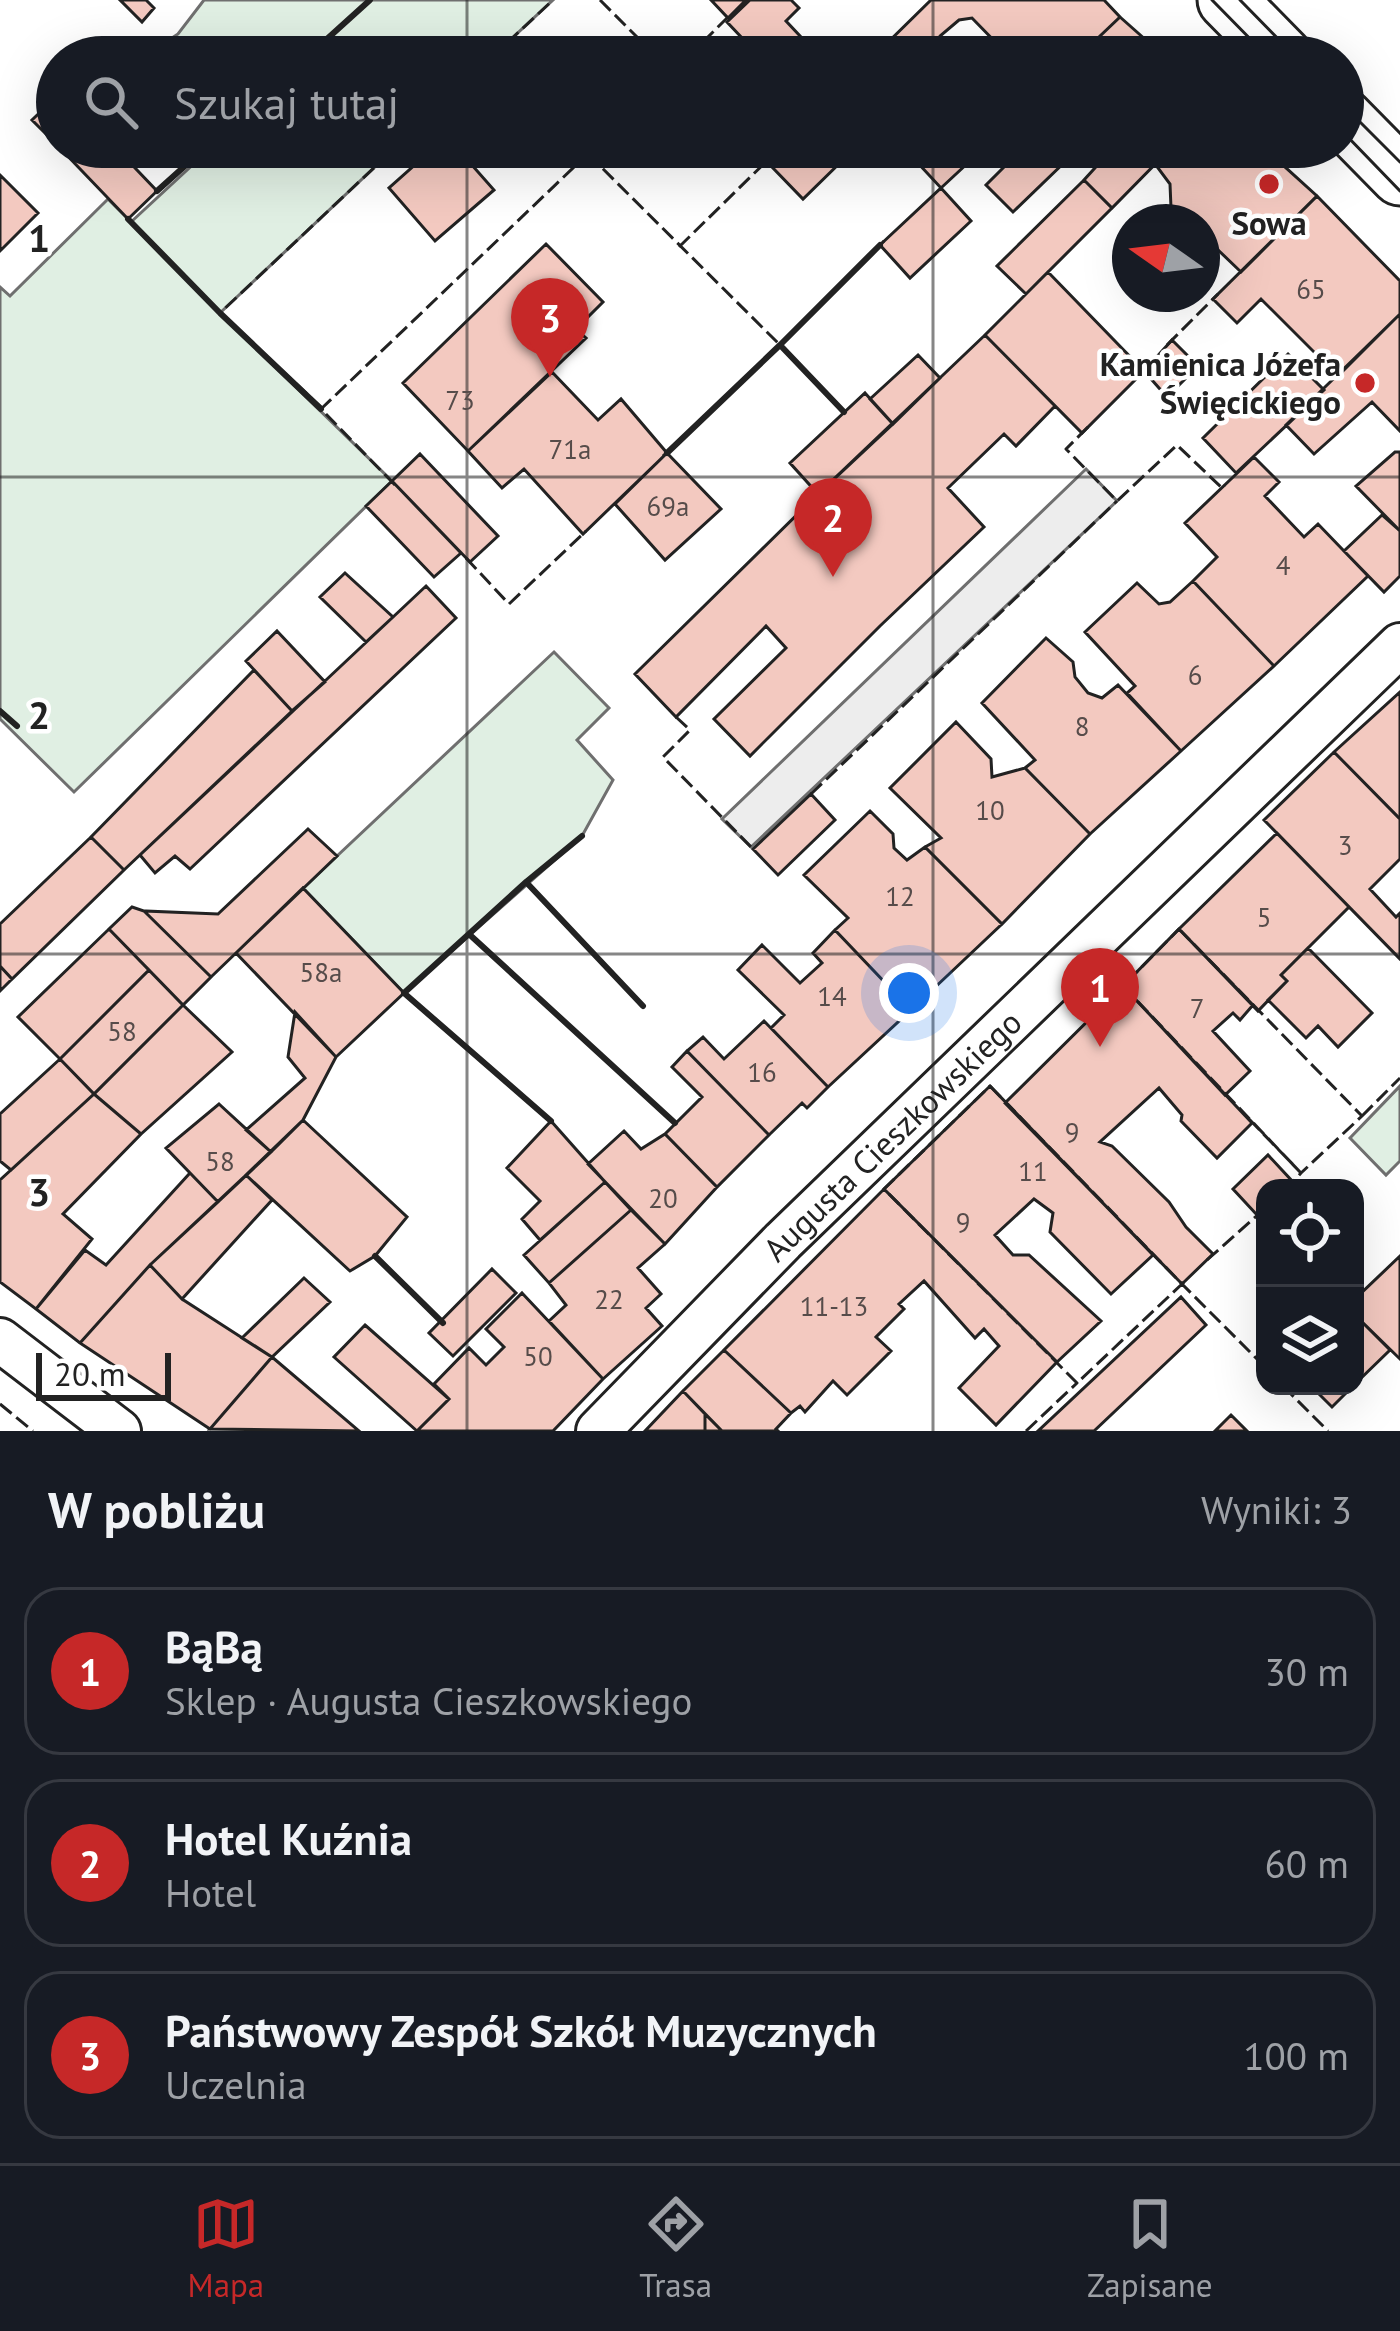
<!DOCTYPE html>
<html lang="pl">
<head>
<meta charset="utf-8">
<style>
  :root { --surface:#171b24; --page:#20242c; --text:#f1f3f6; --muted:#9ea1a6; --line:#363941; --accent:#c62828 }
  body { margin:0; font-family:"PT Sans",sans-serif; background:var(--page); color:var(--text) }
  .controls { position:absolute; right:36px; bottom:36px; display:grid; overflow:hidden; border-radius:24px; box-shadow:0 12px 48px #0002 }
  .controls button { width:108px; height:108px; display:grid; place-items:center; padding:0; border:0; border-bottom:3px solid var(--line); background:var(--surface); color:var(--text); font:60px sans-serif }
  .compass { position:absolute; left:1112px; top:204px; width:108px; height:108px; border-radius:50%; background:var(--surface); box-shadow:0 12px 48px #0002; rotate:284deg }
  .scale { position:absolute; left:36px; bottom:30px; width:135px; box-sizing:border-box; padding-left:12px; border:6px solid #222; border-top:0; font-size:33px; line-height:42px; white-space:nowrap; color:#222; -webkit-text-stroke:9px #fff; paint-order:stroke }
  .you { position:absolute; left:909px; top:993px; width:42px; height:42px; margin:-30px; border:9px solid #fff; border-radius:50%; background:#1a73e8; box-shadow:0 0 0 18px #1a73e833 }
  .badge { display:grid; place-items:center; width:78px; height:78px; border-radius:50%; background:var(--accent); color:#fff; font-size:39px; font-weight:700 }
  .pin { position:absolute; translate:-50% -99px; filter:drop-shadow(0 3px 6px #0008) }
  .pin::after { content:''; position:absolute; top:63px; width:42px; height:36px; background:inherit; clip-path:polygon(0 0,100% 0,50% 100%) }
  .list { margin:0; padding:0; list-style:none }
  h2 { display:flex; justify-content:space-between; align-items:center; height:156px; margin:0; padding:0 48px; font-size:51px }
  h2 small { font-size:39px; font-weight:400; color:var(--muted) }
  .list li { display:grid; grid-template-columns:78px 1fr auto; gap:36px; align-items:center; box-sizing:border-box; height:168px; margin:0 24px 24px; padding:0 24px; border:3px solid var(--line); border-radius:36px }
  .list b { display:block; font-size:45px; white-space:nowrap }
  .list p { margin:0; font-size:39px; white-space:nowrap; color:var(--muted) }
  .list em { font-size:39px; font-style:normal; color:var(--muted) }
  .icon { flex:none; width:66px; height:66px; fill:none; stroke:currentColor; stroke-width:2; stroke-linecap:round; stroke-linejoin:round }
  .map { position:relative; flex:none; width:1400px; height:1431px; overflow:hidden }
  .search { position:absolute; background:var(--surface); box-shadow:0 12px 48px #0002; left:36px; right:36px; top:36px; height:132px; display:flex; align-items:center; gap:30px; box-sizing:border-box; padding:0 42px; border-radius:66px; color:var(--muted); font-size:45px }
  .sheet { height:732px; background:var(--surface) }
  nav { display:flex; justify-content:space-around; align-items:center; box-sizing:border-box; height:168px; border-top:3px solid var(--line); background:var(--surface); font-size:33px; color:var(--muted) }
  nav a { display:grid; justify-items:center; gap:6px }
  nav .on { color:var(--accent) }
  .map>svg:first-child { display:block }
</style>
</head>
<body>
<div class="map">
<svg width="1400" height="1431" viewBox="0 0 1400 1431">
  <rect width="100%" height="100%" fill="#fff"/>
  <path fill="#e0efe3" stroke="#6f6f6f" stroke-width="3" d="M204 0H553L492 57H143L178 34Z
    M212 147H396L220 313 392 481 74 792 0 719V287L10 296 108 199 131 222Z
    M554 652 609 708 577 740 613 780 582 836 404 993 303 888Z
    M1400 1086V1161L1386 1175 1350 1138Z"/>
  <path fill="#ededed" stroke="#6f6f6f" stroke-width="3" d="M1086 469 1117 501 751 847 722 819Z"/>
  <path fill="#f3c9c0" stroke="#222" stroke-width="3" d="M120 0H146L154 8 142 22Z
    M711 0H746L728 18Z
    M750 0H791L799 8 786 21 816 53 812 57H760L727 22Z
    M931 0H1104L1120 17 1078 57H1005L1006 53 972 18 959 20 940 36 935 57H873Z
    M1120 17 1165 57H1078Z
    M57 96V145L32 120Z
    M59 147H115L157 191 128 219Z
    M435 147H456L494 190 435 241 389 188Z
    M792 147H839L847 156 803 199 772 167Z
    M903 147H985L941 188Z
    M985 147H1062L1071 156 1013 212 986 185 1004 167Z
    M1114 147H1172L1112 208 1084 180Z
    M1172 147H1263L1317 196 1241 272 1216 248 1202 261V222H1155L1171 208 1170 184 1155 164Z
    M0 175 38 213 0 251Z
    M1084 180 1112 208 1026 294 997 266Z
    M941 188 971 221 910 278 880 245Z
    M1317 196 1400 281V314L1338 376 1261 299 1237 323 1213 299Z
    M546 244 603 302 576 329 586 338 468 451 403 383Z
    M1048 272 1144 371 1082 433 985 335Z
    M1400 314V431L1372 402 1314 454 1286 425Z
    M985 335 1055 406 1016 446 1004 434 948 488 984 527 880 626 750 756 714 719 786 648 766 626 676 717 635 674 818 494Z
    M1172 340 1198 366 1167 397 1144 371Z
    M1288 354 1324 390 1236 473 1203 438Z
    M918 355 940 378 893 424 870 399Z
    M552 372 598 420 621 399 667 453 583 534 524 469 502 488 468 451Z
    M865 393 893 424 818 494 790 463Z
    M1395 452H1400V531L1356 486Z
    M667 453 721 509 665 560 615 504Z
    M420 454 498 536 470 562 392 481Z
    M1254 457 1279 482 1265 496 1304 537 1318 524 1368 576 1274 666 1193 581 1217 557 1185 523Z
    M392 481 461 553 434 577 366 506Z
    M1382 515 1400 531V576L1384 592 1344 551Z
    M345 573 393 617 366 642 320 597Z
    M1193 581 1274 666 1181 751 1127 693 1135 686 1085 632 1137 583 1159 604 1170 602Z
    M426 586 456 618 190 869 175 856 155 873 140 855Z
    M277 631 325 682 292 711 246 661Z
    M1046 638 1073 662 1075 677 1088 693 1102 698 1118 685 1181 751 1090 834 1025 768 1035 760 982 703Z
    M254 670 292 711 124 870 91 837Z
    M1400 692V819L1334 752Z
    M956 722 991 759 992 777 1025 768 1090 834 1002 924 925 847 941 838 890 788Z
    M1334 752 1400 819V859L1370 889 1396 917 1400 913V959L1264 820Z
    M811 794 835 820 778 875 753 849Z
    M870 811 893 834 894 848 907 860 925 847 1002 924 911 1010 835 930 848 918 804 875Z
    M308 829 337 856 211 977 144 911 218 914Z
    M1277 833 1349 907 1281 975 1287 981 1258 1011 1179 929Z
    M91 837 124 870 12 979 0 966V924Z
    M303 888 404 993 336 1057 236 953Z
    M132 907 144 911 211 977 183 1005 109 929Z
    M109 929 149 970 60 1059 18 1017Z
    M1179 929 1253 1005 1240 1020 1233 1013 1213 1031 1250 1071 1225 1095 1123 986Z
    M835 930 911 1010 828 1087 771 1028 784 1015 738 970 762 945 800 983 822 963 813 953Z
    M1308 948 1372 1013 1338 1047 1318 1026 1306 1038 1268 1000 1287 981 1281 975Z
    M0 966 12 979 0 991Z
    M149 970 183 1005 94 1094 60 1059Z
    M1123 986 1252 1123 1217 1158 1181 1121 1182 1115 1159 1088 1100 1142 1112 1146 1169 1202 1186 1227 1213 1254 1182 1284 1005 1103Z
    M183 1005 232 1052 141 1134 94 1094Z
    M295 1012 336 1057 303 1120 271 1152 246 1130 305 1078 288 1057Z
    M764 1021 828 1087 807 1108 802 1103 769 1135 687 1051 703 1037 724 1059Z
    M687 1051 769 1135 717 1187 665 1134 702 1097 672 1067Z
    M60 1059 94 1094 11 1170 0 1161V1114Z
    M990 1086 1153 1255 1111 1294 1050 1232 1053 1213 1034 1199 995 1235 1013 1255H1029L1101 1321 1057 1362 884 1189Z
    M94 1094 141 1134 63 1214 92 1239 36 1309 0 1282V1180Z
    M219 1104 271 1152 218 1202 166 1148Z
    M303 1120 407 1217 375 1256 350 1271 246 1175Z
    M551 1121 605 1182 540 1240 522 1219 540 1201 507 1168Z
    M624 1131 641 1149 665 1134 717 1187 665 1244 588 1164Z
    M1268 1155 1293 1182 1286 1188H1265V1208L1257 1215 1233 1189Z
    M190 1173 218 1202 150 1265 80 1343 36 1309 85 1250 106 1265Z
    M246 1175 272 1200 182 1299 150 1265Z
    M605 1182 631 1210 549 1283 524 1255Z
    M884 1189 1057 1362 996 1425 959 1388 999 1346 984 1329 975 1338 924 1281 899 1304 904 1309 876 1337 891 1351 847 1395 833 1381 805 1412 800 1406 791 1413 724 1350Z
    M631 1210 665 1244 638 1268 661 1294 646 1308 662 1326 603 1379 549 1321 566 1305 549 1283Z
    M1400 1256V1359L1355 1315V1299Z
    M150 1265 182 1299 272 1357 210 1429 80 1343Z
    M492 1269 516 1293 453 1356 429 1333Z
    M304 1278 330 1302 272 1357 242 1338Z
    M522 1293 603 1379 553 1431H417L449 1399 434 1384 469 1348 486 1365 504 1347 486 1329Z
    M1181 1297 1206 1325 1094 1431H1038Z
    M1355 1315 1390 1350 1355 1384Z
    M365 1325 449 1399 417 1431 334 1357Z
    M724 1350 791 1413 776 1429 778 1431H722L683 1391Z
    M272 1357 359 1431 210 1429Z
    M1311 1386H1353L1332 1407Z
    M683 1391 705 1414V1431H645Z
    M705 1414 722 1431H705Z
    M1231 1415 1247 1431H1215Z"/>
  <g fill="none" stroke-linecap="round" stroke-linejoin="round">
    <g stroke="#222" stroke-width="48">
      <g id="street">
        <path d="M0 1340 119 1431"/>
        <path id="s1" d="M598 1431 783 1241 1400 645"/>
      </g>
    </g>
    <g stroke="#222" stroke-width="63">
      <path id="secondary" d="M1227 0 1283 57
        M1343 118 1400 176"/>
    </g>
    <use href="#street" stroke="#fff" stroke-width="42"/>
    <use href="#secondary" stroke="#fff" stroke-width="57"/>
    <path stroke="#222" stroke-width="3" d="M1212 0 1268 57
      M1240 0 1296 57
      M1343 105 1400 162
      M1343 132 1400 191"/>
    <path stroke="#222" stroke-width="3" stroke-dasharray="15 6" stroke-linecap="butt" d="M600 0 657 57
      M492 57 553 0
      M688 57 730 15
      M588 154 780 345 663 456
      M679 247 781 147
      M778 344 780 345 884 241
      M1167 345 1218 294
      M322 408 220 313 396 147
      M1088 427 1066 449 1117 501 1177 445 1222 488 1225 485
      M395 485 321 409 595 147
      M466 558 509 604 586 531
      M676 717 690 730 663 757 753 849
      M811 794 1117 501
      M1179 929 1362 1116 1301 1173 1123 986Z
      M990 1086 1182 1284 1077 1383 884 1189Z
      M1362 1116 1400 1078
      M1249 1119 1301 1173 1291 1184
      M1207 1260 1261 1212
      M1184 1282 1182 1284 1265 1367
      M1283 1386 1328 1431
      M0 1404 33 1431
      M1026 1431 1077 1383 1075 1381"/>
    <path stroke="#222" stroke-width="6" d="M307 57 370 0
      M157 191 206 147
      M128 219 220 313 321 409
      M780 345 844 412
      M667 453 780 345 880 245
      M0 711 17 726
      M526 882 643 1006
      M470 935 675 1123
      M551 1121 404 993 526 882 582 836
      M375 1256 443 1323"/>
  </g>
  <path fill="none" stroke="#222" stroke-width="3" stroke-opacity="0.55" d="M467 0V57M933 0V57M467 147V1431M933 147V1431M0 477H1400M0 954H1400"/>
  <g fill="#c62828" stroke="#fff" stroke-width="4.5">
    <circle cx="1269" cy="184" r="12"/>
    <circle cx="1365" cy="383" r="12"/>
  </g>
  <g text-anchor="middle" stroke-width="9" stroke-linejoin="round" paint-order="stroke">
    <g font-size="27" fill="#564c4a">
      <text x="1311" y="299">65</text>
      <text x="460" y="410">73</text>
      <text x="570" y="459">71a</text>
      <text x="668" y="516">69a</text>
      <text x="1283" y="575">4</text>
      <text x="1195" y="685">6</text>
      <text x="1082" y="736">8</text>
      <text x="990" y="820">10</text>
      <text x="1345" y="855">3</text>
      <text x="900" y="906">12</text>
      <text x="1264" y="927">5</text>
      <text x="321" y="982">58a</text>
      <text x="832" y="1006">14</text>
      <text x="1197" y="1018">7</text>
      <text x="122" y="1041">58</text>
      <text x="762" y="1082">16</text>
      <text x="1072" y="1142">9</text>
      <text x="220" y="1171">58</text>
      <text x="1033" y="1181">11</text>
      <text x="663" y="1208">20</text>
      <text x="963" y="1232">9</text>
      <text x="609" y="1309">22</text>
      <text x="834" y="1316">11-13</text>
      <text x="538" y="1366">50</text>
    </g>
    <g font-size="33" font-weight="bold" fill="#222" stroke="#fff">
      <text x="1269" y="235">Sowa</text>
      <text x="1341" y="376" text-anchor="end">Kamienica Józefa<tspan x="1341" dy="38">Święcickiego</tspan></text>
    </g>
    <g font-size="33" fill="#222" stroke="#fff">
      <text dy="12" stroke="none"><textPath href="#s1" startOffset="417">Augusta Cieszkowskiego</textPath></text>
    </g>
  </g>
  <g font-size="39" text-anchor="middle" font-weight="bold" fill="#222" stroke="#fff" stroke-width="9" stroke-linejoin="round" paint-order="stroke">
    <text x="39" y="252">1</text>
    <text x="39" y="729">2</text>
    <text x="39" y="1206">3</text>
  </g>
</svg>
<div class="controls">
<button><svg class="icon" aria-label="locate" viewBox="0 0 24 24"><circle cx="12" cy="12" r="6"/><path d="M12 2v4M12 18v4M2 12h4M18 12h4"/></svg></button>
<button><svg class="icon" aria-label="layers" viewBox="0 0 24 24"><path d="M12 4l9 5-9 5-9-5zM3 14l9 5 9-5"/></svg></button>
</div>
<svg class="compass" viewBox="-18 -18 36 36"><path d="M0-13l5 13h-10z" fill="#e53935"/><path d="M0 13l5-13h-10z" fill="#9ea1a6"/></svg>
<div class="scale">20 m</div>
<div class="you"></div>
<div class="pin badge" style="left:1100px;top:1047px">1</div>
<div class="pin badge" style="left:833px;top:577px">2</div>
<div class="pin badge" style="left:550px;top:377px">3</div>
<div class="search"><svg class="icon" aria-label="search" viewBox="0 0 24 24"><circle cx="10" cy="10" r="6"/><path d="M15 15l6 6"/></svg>Szukaj tutaj</div>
</div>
<section class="sheet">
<h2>W pobliżu<small>Wyniki: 3</small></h2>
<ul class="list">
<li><span class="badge">1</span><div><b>BąBą</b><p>Sklep · Augusta Cieszkowskiego</p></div><em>30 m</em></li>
<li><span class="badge">2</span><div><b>Hotel Kuźnia</b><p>Hotel</p></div><em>60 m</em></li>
<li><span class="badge">3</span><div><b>Państwowy Zespół Szkół Muzycznych</b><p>Uczelnia</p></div><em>100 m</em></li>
</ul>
</section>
<nav>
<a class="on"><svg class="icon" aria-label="map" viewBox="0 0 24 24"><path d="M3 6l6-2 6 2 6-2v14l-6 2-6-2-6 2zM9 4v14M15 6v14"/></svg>Mapa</a>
<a><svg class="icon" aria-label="directions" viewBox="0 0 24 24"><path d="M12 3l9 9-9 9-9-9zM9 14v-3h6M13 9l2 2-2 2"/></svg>Trasa</a>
<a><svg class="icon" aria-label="saved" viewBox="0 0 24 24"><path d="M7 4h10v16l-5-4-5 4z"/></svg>Zapisane</a>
</nav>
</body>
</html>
